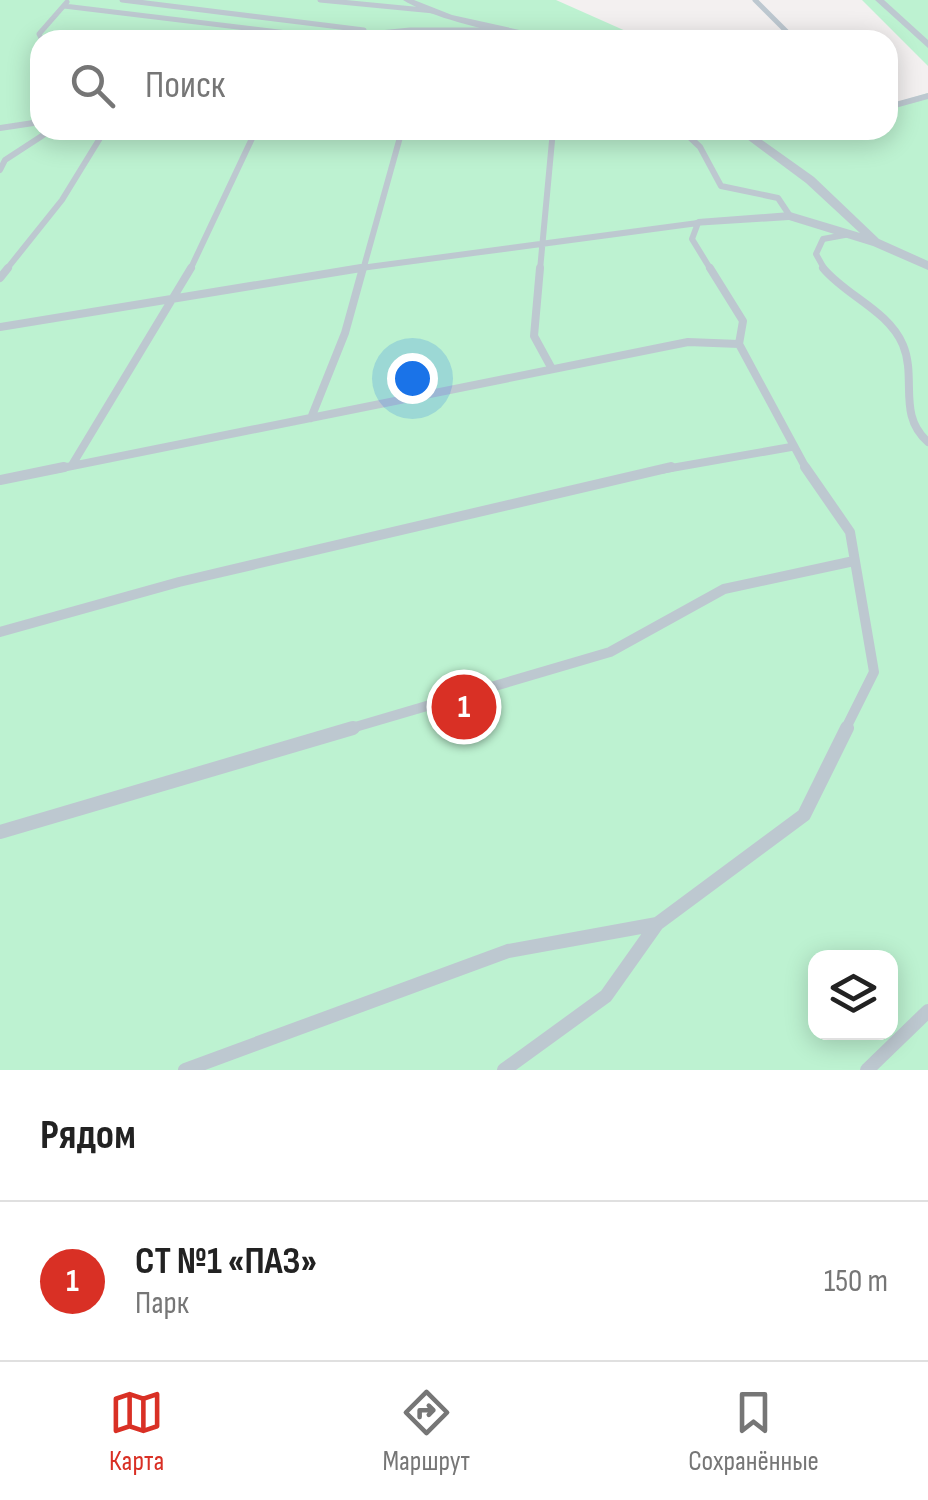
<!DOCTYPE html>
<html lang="ru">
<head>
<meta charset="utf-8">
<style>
  :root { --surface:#fff; --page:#f2f2f2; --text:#222; --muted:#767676; --line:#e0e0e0; --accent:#d93025 }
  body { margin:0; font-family:"Sofia Sans Condensed",sans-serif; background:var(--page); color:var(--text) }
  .controls { position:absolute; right:30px; bottom:30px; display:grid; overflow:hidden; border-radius:20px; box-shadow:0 5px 25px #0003 }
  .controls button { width:90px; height:90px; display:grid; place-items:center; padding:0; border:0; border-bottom:2px solid var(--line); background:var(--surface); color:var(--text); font:50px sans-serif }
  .you { position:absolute; left:412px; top:378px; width:35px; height:35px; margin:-25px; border:8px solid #fff; border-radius:50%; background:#1a73e8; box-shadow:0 0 0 15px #1a73e833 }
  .badge { display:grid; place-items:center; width:65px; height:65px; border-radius:50%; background:var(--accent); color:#fff; font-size:32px; font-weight:700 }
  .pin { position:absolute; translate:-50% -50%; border:5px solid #fff; box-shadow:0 2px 10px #0006 }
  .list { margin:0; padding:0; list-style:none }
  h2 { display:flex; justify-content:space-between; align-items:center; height:130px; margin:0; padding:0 40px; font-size:42px }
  h2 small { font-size:32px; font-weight:400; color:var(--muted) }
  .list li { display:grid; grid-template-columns:65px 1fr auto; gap:30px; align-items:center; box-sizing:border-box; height:160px; padding:0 40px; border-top:2px solid var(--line) }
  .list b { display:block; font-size:38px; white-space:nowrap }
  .list p { margin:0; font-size:32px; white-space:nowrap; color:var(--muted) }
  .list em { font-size:32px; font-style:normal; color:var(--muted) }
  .icon { flex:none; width:55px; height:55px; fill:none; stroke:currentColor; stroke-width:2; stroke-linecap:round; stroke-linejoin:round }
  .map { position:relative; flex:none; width:928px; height:1070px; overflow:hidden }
  .search { position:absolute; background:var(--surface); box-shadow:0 5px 25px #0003; left:30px; right:30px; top:30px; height:110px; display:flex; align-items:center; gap:25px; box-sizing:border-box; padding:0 35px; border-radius:30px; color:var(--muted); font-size:38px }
  .sheet { height:290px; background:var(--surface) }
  nav { display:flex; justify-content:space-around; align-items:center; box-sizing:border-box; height:140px; border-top:2px solid var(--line); background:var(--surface); font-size:28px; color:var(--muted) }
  nav a { display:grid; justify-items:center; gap:5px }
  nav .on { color:var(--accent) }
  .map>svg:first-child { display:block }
</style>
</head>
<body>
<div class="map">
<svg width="928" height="1070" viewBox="0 0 928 1070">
  <rect width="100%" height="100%" fill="#f3f0f0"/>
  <path fill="#bdf2d1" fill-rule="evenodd" d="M0 0H556L646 40H40V130H888V105L928 93V1070H0ZM816 958H890V1032H816Z
    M862 0H928V66Z"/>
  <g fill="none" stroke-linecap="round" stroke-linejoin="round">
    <path stroke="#bdc8d0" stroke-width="5" d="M122 0 364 30
      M320 0 434 11
      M755 0 795 40
      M64 6 329 38 410 30H505
      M42 40 39 34 67 2"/>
    <path stroke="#bdc8d0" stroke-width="6" d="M0 128 40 122
      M682 130 700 147 721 186 778 198 790 216
      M0 170 5 160 51 130
      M6 270 62 200 105 130
      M190 270 256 130
      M346 270 698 223 692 239 711 270
      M363 270 402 130
      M540 270 553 130
      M825 270 816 254 823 239 850 234"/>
    <path stroke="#bdc8d0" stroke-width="8" d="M540 268 534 336 552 369
      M710 268 743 321 739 344 807 470
      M823 268C846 296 888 310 903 345 917 379 897 415 928 442
      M0 278 8 268
      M0 327 361 268
      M311 418 345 333 363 268
      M72 465 191 268
      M52 470 688 342 739 344
      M660 470 791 447"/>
    <path stroke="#bdc8d0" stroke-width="10" d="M805 467 850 532 874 672 845 730
      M0 480 64 467
      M0 632 179 582 671 467
      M345 730 610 652 724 589 854 561"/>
    <path stroke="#bdc8d0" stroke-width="14" d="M0 832 353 728
      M185 1070 508 951 657 924
      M504 1070 606 996 657 924 804 815 847 728
      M867 1070 928 1011"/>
    <path fill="#bdc8d0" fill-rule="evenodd" d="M403 0H414L452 15 565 40C522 40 439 22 403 0Z
      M875 0H884L928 40V48Z
      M928 93V99L888 110V104Z
      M735 130H748L814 177 879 239 928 261V270L873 246 789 220 693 226 691 223 698 219 790 212 860 233 806 183Z"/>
  </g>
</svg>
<div class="controls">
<button><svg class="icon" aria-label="layers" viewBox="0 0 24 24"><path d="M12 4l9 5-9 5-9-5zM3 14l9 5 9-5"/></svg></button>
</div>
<div class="you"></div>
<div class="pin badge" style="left:464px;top:707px">1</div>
<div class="search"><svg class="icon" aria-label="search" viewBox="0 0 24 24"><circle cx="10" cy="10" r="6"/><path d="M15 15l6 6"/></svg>Поиск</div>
</div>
<section class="sheet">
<h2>Рядом<small></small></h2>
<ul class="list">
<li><span class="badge">1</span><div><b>СТ №1 «ПАЗ»</b><p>Парк</p></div><em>150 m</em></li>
</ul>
</section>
<nav>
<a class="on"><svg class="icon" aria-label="map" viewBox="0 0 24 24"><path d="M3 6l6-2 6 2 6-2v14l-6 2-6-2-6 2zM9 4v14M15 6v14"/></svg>Карта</a>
<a><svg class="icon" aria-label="directions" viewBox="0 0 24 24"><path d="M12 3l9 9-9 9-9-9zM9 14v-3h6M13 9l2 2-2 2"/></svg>Маршрут</a>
<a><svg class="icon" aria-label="saved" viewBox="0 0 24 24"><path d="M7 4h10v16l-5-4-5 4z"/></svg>Сохранённые</a>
</nav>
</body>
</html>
